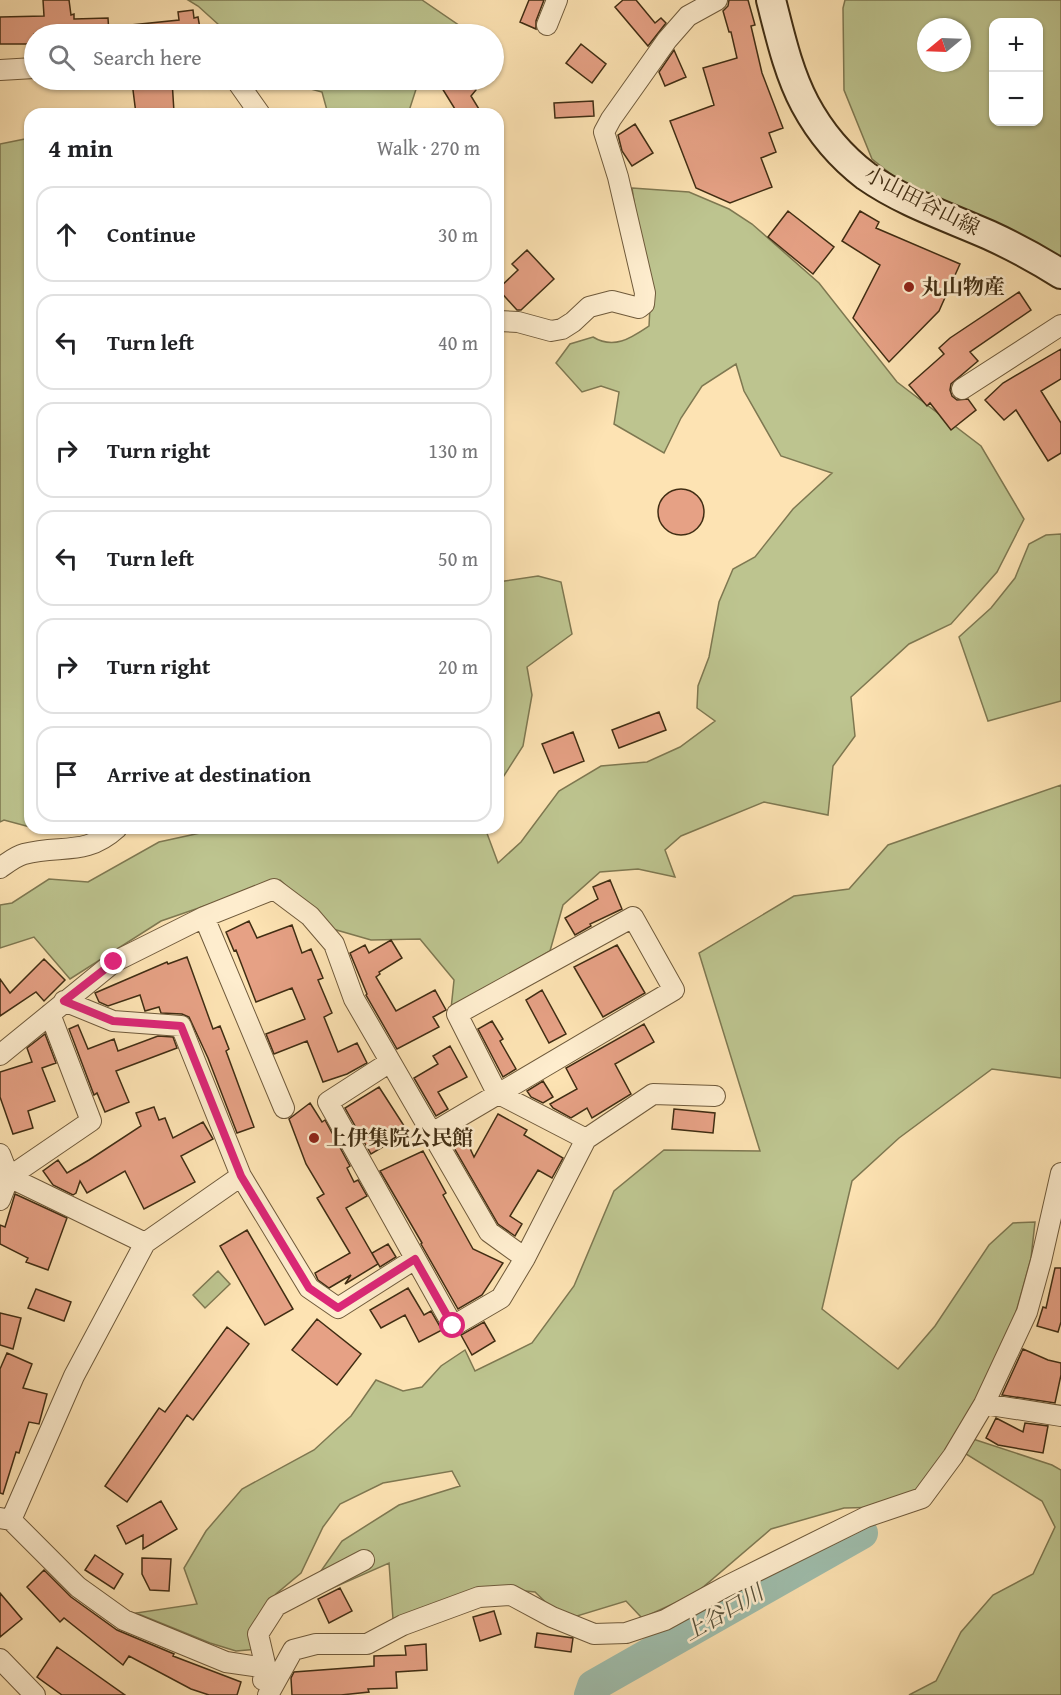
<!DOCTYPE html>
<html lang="en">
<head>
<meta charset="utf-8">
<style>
  :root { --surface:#fff; --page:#f2f2f2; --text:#202124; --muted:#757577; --line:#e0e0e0 }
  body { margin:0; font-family:"Gentium Book Plus","Noto Serif JP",serif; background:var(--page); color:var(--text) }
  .controls { position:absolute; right:18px; top:18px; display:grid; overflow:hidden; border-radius:12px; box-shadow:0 2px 4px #0004 }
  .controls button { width:54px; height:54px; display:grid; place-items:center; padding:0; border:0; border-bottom:2px solid var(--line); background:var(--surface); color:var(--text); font:30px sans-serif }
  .compass { position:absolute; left:917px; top:18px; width:54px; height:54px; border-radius:50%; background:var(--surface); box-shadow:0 2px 4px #0004; rotate:251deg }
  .stop { position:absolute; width:18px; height:18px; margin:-14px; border:4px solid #db2777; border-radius:50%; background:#fff }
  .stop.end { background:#db2777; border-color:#fff; box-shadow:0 2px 6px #0008 }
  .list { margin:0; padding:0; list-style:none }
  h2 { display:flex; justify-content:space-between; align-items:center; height:78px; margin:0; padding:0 24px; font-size:26px }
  h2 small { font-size:20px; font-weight:400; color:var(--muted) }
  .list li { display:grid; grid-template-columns:39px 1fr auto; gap:18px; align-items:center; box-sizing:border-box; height:96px; margin:0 12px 12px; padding:0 12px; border:2px solid var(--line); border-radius:18px }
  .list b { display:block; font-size:22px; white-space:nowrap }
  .list em { font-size:20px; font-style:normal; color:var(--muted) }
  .icon { flex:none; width:33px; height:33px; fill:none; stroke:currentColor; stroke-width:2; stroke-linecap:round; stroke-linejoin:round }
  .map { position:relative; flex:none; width:1061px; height:1695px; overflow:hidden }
  .search { position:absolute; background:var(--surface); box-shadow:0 2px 4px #0004; left:24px; top:24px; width:480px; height:66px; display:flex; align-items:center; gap:15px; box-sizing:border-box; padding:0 21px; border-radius:33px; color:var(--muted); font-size:22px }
  .panel { position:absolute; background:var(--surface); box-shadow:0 2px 4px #0004; left:24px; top:108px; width:480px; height:726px; border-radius:18px }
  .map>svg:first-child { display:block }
</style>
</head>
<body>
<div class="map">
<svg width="1061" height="1695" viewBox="0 0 1061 1695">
  <rect width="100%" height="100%" fill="#fde3b3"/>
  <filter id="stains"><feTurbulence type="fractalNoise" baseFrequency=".00333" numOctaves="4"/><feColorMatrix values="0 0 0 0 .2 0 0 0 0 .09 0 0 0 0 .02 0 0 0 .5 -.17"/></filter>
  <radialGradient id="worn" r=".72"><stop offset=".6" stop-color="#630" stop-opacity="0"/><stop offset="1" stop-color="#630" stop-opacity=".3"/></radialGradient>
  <path fill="#bdc48f" stroke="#7e7851" stroke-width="1.5" fill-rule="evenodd" d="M188 0H422L460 26 461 34H229L198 6Z
    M845 0H1061V262L906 186 872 159 844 90 843 8ZM994 22H1038V122H994ZM926 27H962V63H926Z
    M286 80H419L408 114H328L322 92 296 85Z
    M30 138V827L4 820 0 822V144Z
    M632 188 689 192 729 209 752 224 819 283 897 382 981 446 1024 519 997 572 951 624 909 644 851 697 855 736 833 766 828 815 764 802 681 836 665 850 675 877 638 869 600 872 563 905 550 951 451 1009 454 980 420 939 371 940 333 929 280 880 161 921 70 979 34 937 0 948V905L12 903 49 879 88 882 159 842 223 828H485L498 863 521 842 559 791 601 766 647 762 680 747 715 721 697 708 698 686 709 657 719 602 733 569 755 557 793 509 832 473 781 456 744 391 736 364 702 386 681 418 664 453 614 424 619 392 601 386 582 392 556 363 570 344 593 337C614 350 631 338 649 326L650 307Z
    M1061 534V701L988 721 959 637 991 608 1015 578 1029 544 1046 535Z
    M538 576 561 582 572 634 527 667 532 695 523 746 498 785V582Z
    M1061 785V1078L992 1069 899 1138 852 1181 822 1309 898 1369 935 1326 989 1245 1013 1223 1035 1222 1031 1258 1016 1312 988 1378 965 1422 935 1467 915 1491 887 1507 844 1508 771 1529 695 1594 642 1618 626 1601 564 1620 535 1592 487 1587 393 1619 389 1563 319 1594 309 1588 342 1541 399 1505 460 1486 452 1471 383 1483 340 1504 323 1527 301 1573 276 1594 265 1619 258 1649 236 1651 210 1643 136 1613 197 1604 184 1568 206 1531 242 1489 314 1450 351 1416 376 1380 403 1391 422 1387 441 1366 465 1350 475 1371 532 1343 574 1286 614 1191 664 1150 760 1151 699 953 794 896 849 889 888 845Z
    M218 1271 230 1284 205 1308 193 1295Z
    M973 1439 1052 1465 1061 1470V1695H909L936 1681 961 1632 993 1595 1033 1574 1055 1527 1042 1501 966 1454Z"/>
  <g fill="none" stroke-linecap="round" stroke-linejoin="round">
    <path stroke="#9fbead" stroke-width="32" d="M590 1695 593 1686 862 1533"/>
  </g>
  <path fill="#e6a185" stroke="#402d13" stroke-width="1.5" d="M43 0H69L71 15 74 14V19L108 18 109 34H34V44H0V17L44 16Z
    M529 0H544L536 21V29L520 22Z
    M623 0H636L655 23 661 18 666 23 648 46 615 7Z
    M729 0H748L755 25 751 26 762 73 783 128 769 133 776 152 761 158 772 187 730 203 696 188 670 121 714 105 703 68 737 58 731 32H729L723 11 728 6Z
    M193 10 194 18 198 17 201 34H132L131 25 179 20 178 12Z
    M581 44 606 64 592 83 566 63Z
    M674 50 686 77 665 86 659 72Z
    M172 80 174 112 136 114 132 82Z
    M437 80H470L476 90 471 96 482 114H458Z
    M593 101 594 116 555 118 554 103Z
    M635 124 653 153 632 166 622 151 618 135Z
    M788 211 834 247 813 274 768 237Z
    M860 211 879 222 876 228 960 264 939 311 889 362 853 318 880 265 842 241Z
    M527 250 554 279 521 310H517L498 289 518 270 512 264Z
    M1019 292 1031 310 970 352 978 361 951 384 950 390 952 396 957 400 968 399 976 410 951 430 930 403 927 406 909 385 944 354 939 348 950 338Z
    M1061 349V379L1041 391 1061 423V453L1048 461 1016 410 1004 420 985 400 1003 383Z
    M658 512a23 23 0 1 1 46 0a23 23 0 1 1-46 0Z
    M659 712 666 730 619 748 612 730Z
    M573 732 584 761 554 773 542 744Z
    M610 880 622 909 590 924 591 926 575 935 565 918 598 899 593 887Z
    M249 921 257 938 292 925 302 953 311 949 323 978 318 980 332 1013 324 1017 338 1052 357 1043 367 1063 347 1074 323 1082 307 1041 274 1054 266 1034 305 1019 292 988 256 1002 236 950 234 951 226 932Z
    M391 940 402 958 379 972 380 974 376 977 396 1011 435 990 446 1010 433 1017 439 1027 397 1049 366 995 367 994 350 953 365 945 369 953Z
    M617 945 645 993 603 1017 574 967Z
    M187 957 213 1029 220 1026 229 1049 226 1051 254 1127 237 1133 208 1058 189 1017 182 1014 161 1013 159 1007 145 1011 140 995 108 1006 99 1002 95 993 167 962 168 964Z
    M44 959 65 980 44 1001 36 992 0 1016V979L10 993Z
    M542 990 566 1034 549 1043 526 1000Z
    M492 1021 503 1039 500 1041 516 1069 503 1077 478 1029Z
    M644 1024 654 1042 615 1064 631 1094 592 1118 587 1108 571 1118 553 1108 550 1104 577 1089 566 1068Z
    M78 1025 88 1049 114 1039 118 1051 158 1036 173 1037 177 1048 116 1071 129 1102 105 1112 97 1093 94 1095 69 1029Z
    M45 1034 56 1063 42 1068 55 1101 28 1111 33 1128 13 1134 0 1097V1072L32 1062 27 1048Z
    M450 1046 467 1077 438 1092 448 1109 436 1116 414 1078 438 1064 433 1056Z
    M543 1081 553 1097 543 1103 531 1097 527 1091Z
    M379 1087 408 1132 371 1154 345 1108Z
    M310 1103 322 1122 325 1120 350 1166 347 1168 354 1182 358 1180 367 1196 346 1208 378 1264 345 1284 351 1275 329 1288 318 1280 315 1273 350 1253 317 1198 324 1194 306 1164 289 1119Z
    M154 1107 159 1120 165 1118 173 1138 203 1122 213 1139 181 1156 195 1182 144 1209 125 1171 87 1193 80 1181 76 1193 73 1195 53 1185 43 1171 58 1160 67 1173 89 1160 141 1126 136 1113Z
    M674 1109 715 1113 713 1133 672 1129Z
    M498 1114 527 1130 524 1135 563 1158 552 1178 538 1170 510 1216 522 1224 515 1236 498 1224 449 1139 463 1133 474 1157Z
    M423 1151 446 1193 443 1195 473 1249 503 1263 482 1295 458 1309 421 1244 422 1243 380 1171Z
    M15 1194 67 1218 48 1270 26 1262 28 1258 0 1244V1225L5 1227Z
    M247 1230 293 1309 265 1325 220 1246Z
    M388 1244 396 1257 380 1267 372 1253Z
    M1055 1268H1061V1322L1058 1332 1037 1326 1043 1307 1046 1308Z
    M408 1288 424 1315 431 1311 442 1330 419 1342 405 1315 381 1328 370 1310Z
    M36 1289 71 1302 64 1321 28 1308Z
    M0 1313 21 1318 13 1349 0 1345Z
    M317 1319 361 1354 337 1385 292 1350Z
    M484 1322 495 1341 472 1355 461 1335Z
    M227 1327 249 1344 193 1420 187 1415 127 1502 105 1486 159 1408 165 1412Z
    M1023 1349 1048 1360 1061 1363V1375L1055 1403 1002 1395Z
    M7 1353 32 1364 23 1388 47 1394 39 1424 29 1422 19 1453 16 1452 3 1494 0 1493V1369Z
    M996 1418 1023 1432 1025 1423 1048 1426 1043 1453 998 1445 986 1438Z
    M161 1501 177 1529 143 1549V1535L126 1544 117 1526Z
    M95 1555 123 1574 114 1589 85 1570Z
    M142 1558 171 1559 169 1591 150 1590 142 1574Z
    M44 1570 71 1597 117 1630 174 1654 173 1656 241 1682 237 1695H209L191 1689 129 1656 123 1665 64 1618 60 1622 27 1587Z
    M340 1588 352 1611 329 1623 318 1599Z
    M0 1593 22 1619 0 1637Z
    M494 1611 501 1634 480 1641 473 1617Z
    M537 1633 573 1638 571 1652 535 1647Z
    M426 1644 427 1670 396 1672 397 1688 368 1689 369 1692 341 1695H292L291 1678 294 1672 374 1666V1656L406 1655 405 1646Z
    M57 1647 125 1695H62L37 1677Z"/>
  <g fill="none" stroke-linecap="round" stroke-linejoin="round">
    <g stroke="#6f5a3b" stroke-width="22">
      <path id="street" d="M547 25 557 0
        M0 70 34 68
        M236 80 260 114
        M498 321 518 322 551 331 562 329 573 322 589 307 612 301 639 308 644 304 645 293 618 177 604 132 611 119 667 40 688 16 717 0
        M962 389 1061 325
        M0 868C7 863 16 856 24 854 61 844 85 857 117 828
        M204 917 284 1108
        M64 1001 113 1021 181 1026 241 1176 309 1288 338 1308 415 1259
        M0 1055 114 962 204 917 274 889 310 916 334 944 354 999 489 1232 525 1258
        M390 1062 328 1102 453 1326 501 1298 525 1258 586 1139 653 1094 715 1096
        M432 1133 674 990 633 917 457 1014 497 1093 586 1139
        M0 1154 9 1177 145 1243
        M0 1200 9 1177 91 1121 50 1014
        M984 1404 1061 1416
        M0 1518 11 1520 74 1376 145 1243 241 1176
        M11 1520 78 1587 124 1620 226 1662 266 1668
        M0 1659 35 1695
        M263 1680 266 1668 258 1634 276 1606 364 1560
        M268 1695 293 1650 316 1644H367L403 1625 479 1597 511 1595 552 1617 594 1634 626 1633 665 1620 725 1587 866 1517 922 1498 953 1456 984 1404 1027 1312 1041 1261 1061 1173"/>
    </g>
    <g stroke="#402d13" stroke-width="32">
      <path id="secondary" d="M771 0C780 35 788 72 805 104 820 132 841 157 866 176 903 202 948 217 989 235 1013 246 1039 260 1061 274"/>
    </g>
    <use href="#street" stroke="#feedce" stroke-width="20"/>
    <use href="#secondary" stroke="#feedce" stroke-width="28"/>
  </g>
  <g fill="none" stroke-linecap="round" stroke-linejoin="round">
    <path stroke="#db2777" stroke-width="8" d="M114 962 64 1001 113 1021 181 1026 241 1176 309 1288 338 1308 415 1259 453 1326"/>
  </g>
  <g fill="#8f2418" stroke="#feedce" stroke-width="2">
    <circle cx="909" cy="287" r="6"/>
    <circle cx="314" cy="1138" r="6"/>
  </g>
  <g text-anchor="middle" stroke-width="5" stroke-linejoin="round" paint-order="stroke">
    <g font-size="21" fill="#402d13" stroke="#feedce">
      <text transform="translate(922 201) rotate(27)" y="7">小山田谷山線</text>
    </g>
    <g font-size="21" font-weight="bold" fill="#402d13" stroke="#feedce" text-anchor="start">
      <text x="921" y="294">丸山物産</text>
      <text x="326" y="1145">上伊集院公民館</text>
    </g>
    <g font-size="22" font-style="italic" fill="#58513a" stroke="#feedce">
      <text transform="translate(723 1612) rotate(-30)" y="8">上谷口川</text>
    </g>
  </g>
  <rect width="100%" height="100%" filter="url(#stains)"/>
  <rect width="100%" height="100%" fill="url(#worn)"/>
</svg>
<div class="controls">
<button>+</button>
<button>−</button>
</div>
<svg class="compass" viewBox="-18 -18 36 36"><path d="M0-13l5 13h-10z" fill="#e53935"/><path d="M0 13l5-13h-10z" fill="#757577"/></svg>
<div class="stop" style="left:453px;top:1326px"></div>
<div class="stop end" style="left:114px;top:962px"></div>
<div class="search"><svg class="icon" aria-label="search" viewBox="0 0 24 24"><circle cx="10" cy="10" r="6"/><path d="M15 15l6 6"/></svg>Search here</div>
<section class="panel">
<h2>4 min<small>Walk · 270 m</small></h2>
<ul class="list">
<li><svg class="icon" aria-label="ahead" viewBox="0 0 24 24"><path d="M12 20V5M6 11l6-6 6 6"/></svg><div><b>Continue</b></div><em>30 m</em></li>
<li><svg class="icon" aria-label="left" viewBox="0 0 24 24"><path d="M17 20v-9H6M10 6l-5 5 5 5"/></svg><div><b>Turn left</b></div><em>40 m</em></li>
<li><svg class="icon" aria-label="right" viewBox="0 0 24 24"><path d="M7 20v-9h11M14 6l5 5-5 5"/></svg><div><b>Turn right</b></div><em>130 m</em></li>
<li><svg class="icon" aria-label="left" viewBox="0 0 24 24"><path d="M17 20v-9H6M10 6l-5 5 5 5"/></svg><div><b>Turn left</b></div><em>50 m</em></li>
<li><svg class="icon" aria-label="right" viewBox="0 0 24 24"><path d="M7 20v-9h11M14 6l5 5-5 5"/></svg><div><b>Turn right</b></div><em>20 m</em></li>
<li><svg class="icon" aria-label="arrive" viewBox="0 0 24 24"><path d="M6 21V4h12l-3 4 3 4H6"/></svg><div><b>Arrive at destination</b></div></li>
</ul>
</section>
</div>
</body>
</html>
